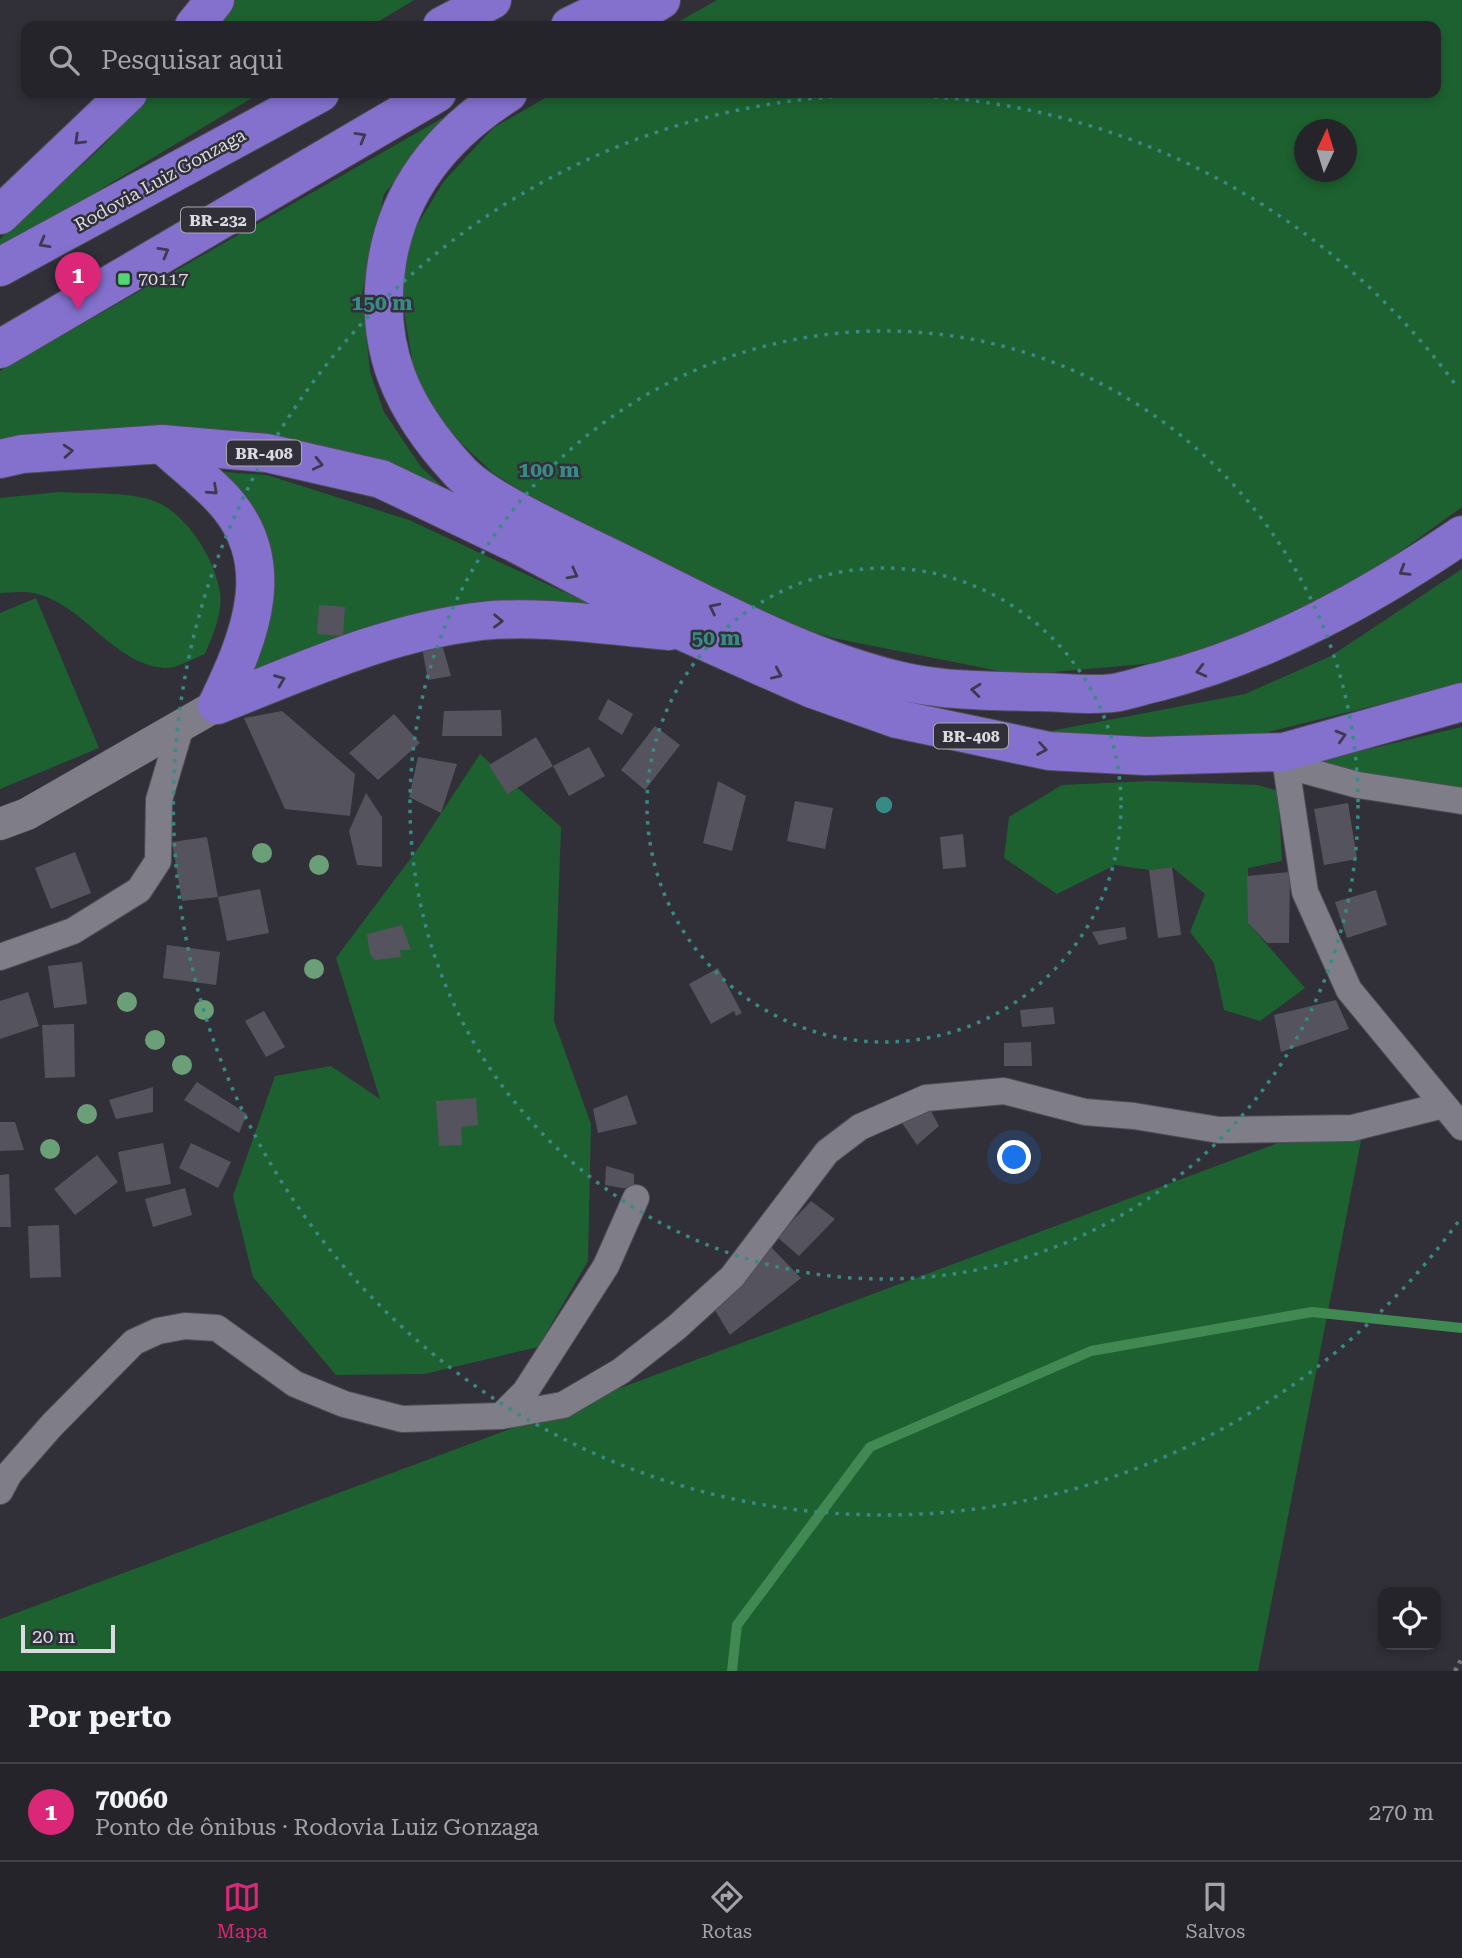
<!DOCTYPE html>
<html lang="pt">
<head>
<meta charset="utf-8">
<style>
  :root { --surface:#25242b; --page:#313037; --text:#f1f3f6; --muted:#a3a4a9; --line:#424147; --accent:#db2777 }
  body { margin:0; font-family:"Roboto Serif",serif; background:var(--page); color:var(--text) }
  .controls { position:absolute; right:21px; bottom:21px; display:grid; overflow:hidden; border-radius:14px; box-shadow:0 4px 10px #0003 }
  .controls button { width:63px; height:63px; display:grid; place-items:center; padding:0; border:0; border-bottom:2px solid var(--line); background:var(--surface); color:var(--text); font:35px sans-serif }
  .compass { position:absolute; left:1294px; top:119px; width:63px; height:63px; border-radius:50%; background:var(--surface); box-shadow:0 4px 10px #0003; rotate:4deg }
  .scale { position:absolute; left:21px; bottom:18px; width:94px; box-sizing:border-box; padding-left:7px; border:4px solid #dbdae0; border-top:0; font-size:19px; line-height:24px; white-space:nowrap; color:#dbdae0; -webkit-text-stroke:5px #313039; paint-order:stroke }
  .you { position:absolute; left:1015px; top:1158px; width:24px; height:24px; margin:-18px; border:5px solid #fff; border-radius:50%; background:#1a73e8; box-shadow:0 0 0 10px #1a73e833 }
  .badge { display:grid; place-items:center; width:46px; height:46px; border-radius:50%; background:var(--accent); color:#fff; font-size:23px; font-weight:700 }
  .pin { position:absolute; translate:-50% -58px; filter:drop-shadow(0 2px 4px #0008) }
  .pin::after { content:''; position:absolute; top:37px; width:24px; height:21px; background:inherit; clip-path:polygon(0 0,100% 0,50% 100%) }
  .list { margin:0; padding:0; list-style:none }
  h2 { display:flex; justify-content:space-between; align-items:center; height:91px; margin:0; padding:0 28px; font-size:30px }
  h2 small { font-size:23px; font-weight:400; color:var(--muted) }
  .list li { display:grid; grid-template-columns:46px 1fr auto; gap:21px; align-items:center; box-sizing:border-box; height:98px; padding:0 28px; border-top:2px solid var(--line) }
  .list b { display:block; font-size:26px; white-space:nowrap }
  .list p { margin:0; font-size:23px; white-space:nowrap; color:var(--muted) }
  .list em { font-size:23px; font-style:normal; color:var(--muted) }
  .icon { flex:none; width:38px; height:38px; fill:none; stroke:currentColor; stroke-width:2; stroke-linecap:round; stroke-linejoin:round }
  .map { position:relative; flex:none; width:1462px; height:1671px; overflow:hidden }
  .search { position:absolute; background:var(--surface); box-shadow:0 4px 10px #0003; left:21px; right:21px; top:21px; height:77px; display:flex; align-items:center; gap:18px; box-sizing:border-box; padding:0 24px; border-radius:14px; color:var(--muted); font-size:26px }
  .sheet { height:189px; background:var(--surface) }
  nav { display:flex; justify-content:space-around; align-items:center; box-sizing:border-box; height:98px; border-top:2px solid var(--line); background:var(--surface); font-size:19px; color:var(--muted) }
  nav a { display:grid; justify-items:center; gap:4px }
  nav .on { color:var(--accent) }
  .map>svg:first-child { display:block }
</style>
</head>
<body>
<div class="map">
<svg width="1462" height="1671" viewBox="0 0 1462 1671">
  <rect width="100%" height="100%" fill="#313039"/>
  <path fill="#1d6130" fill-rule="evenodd" d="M232 0H414L371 26H210Z
    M717 0H1462V507L1330 602 1167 662 1019 675 833 638 771 619 529 496 493 473 433 417 413 365 400 287 413 232 444 181 493 128 554 93H1436V26H671ZM1304 130H1346V172H1304Z
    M151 93H260L0 250V239L102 147Z
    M455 111 384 194 362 293 370 372 384 412 421 467 468 511 382 468 0 445V371Z
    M207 471 267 475 409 520 605 611 252 681 265 624Z
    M59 492C87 494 137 491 161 504 190 520 215 560 220 592 223 613 213 635 205 654 194 658 176 669 164 668 111 663 84 603 33 593 23 591 10 593 0 593V498Z
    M1462 569V684L1260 734 1165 744 1040 733 1245 694 1331 656Z
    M36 598 99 748 0 789V613Z
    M1462 727V801L1314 762Z
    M480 754 561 827 554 1021 591 1124 588 1261 538 1347 424 1374 336 1375 253 1277 233 1196 275 1076 331 1066 380 1099 336 958 417 850Z
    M1150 781 1258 785 1278 791 1282 861 1248 868V923L1305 988 1260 1021 1224 1010 1214 963 1190 932 1205 894 1172 867 1149 870 1115 865 1057 894 1004 858 1009 817 1062 785Z
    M1367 1110 1258 1671H0V1619Z"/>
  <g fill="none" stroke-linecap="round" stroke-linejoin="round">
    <path stroke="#418952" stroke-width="10" d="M732 1671 737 1625 870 1447 1091 1351 1312 1312 1462 1328"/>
  </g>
  <path fill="#55545e" d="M319 605 345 607 343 636 317 634Z
    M442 644 451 676 428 680 422 648Z
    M608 699 633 714 622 735 598 719Z
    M501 710 502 736H442L444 711Z
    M282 711 355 774 350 816 285 809 244 718Z
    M394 714 420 743 378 780 349 753Z
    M655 726 680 745 645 790 621 770Z
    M536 737 553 766 507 794 489 765Z
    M589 747 605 776 569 796 553 766Z
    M418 757 457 764 441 813 409 797Z
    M718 781 746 796 732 851 703 843Z
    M366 793 382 817V867L357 865 349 831Z
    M795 801 833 808 825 849 787 841Z
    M1348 803 1357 859 1324 865 1314 809Z
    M963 834 966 867 943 869 940 837Z
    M207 837 218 897 182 901 172 842Z
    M75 852 91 893 51 909 35 868Z
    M1172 867 1181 935 1158 938 1149 870Z
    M1290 872 1289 943H1267L1248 923 1247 876Z
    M260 889 269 933 227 941 218 897Z
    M1376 890 1387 925 1347 938 1335 902Z
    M402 925 411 950H400L401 957 375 960 370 954 367 934Z
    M1125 927 1127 939 1099 945 1092 932Z
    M167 945 220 952 216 985 163 978Z
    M82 962 87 1004 54 1008 48 966Z
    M718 968 742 1013 736 1016 734 1011 711 1024 689 984Z
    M28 992 39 1026 0 1039V1001Z
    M1336 1000 1349 1029 1281 1052 1274 1015Z
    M1053 1007 1055 1024 1022 1027 1020 1010Z
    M264 1011 285 1047 266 1057 245 1021Z
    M74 1024 75 1077 45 1078 42 1025Z
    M1031 1042 1032 1066H1004V1043Z
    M197 1082 247 1114 239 1133 184 1100Z
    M153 1087V1112L116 1119 109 1100Z
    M627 1095 637 1124 598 1133 593 1109Z
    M476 1098 478 1125 461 1127 462 1145 439 1146 436 1101Z
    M930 1109 939 1126 917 1145 900 1120Z
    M0 1122H15L24 1150 0 1151Z
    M163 1143 171 1184 126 1192 118 1152Z
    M191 1143 231 1162 218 1188 179 1168Z
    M97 1155 118 1182 75 1215 54 1189Z
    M606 1166 634 1174V1190L605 1185Z
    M9 1174 11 1227H0V1175Z
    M185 1188 192 1215 153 1227 145 1199Z
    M811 1201 835 1219 799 1256 777 1237Z
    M59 1225 61 1277 30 1278 28 1226Z
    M770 1246 801 1278 730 1335 713 1307Z"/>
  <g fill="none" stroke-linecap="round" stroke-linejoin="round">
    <g stroke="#4f4e56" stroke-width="28">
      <path id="minor" d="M1284 752 1305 892 1349 990 1462 1127
        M1285 765 1358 785 1462 801
        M0 957 73 931 139 890 158 861 159 800 181 726
        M501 1416 525 1392 606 1266 636 1198
        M0 1491 9 1474 52 1425 134 1342 158 1331 185 1326 217 1328 295 1384 344 1404 402 1419 501 1416 563 1405 621 1371 677 1327 732 1277 827 1152 860 1127 926 1098 1004 1091 1085 1112 1134 1116 1219 1130 1352 1128 1444 1105"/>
    </g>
    <g stroke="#4f4e56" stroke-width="33">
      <path id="tertiary" d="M0 824 27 814 217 705"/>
    </g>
    <g stroke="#4f4e56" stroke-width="40">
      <path id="trunk" d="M194 26 215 0
        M442 26 492 0
        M570 26 624 0
        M617 26 661 0
        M508 93C445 133 399 187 387 262 373 348 402 410 460 472 487 501 569 537 607 556 703 602 800 658 905 682 947 691 993 691 1036 692 1061 692 1088 696 1113 693 1128 691 1143 685 1158 682 1268 654 1369 598 1462 535
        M0 215 128 93
        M0 267 320 93
        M0 349 437 93
        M162 444C181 461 201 477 219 495 282 559 251 635 217 705
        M0 459 22 454 162 444 267 453 381 479 513 542 686 633 810 688 897 719 1049 751 1146 756 1284 752 1462 702
        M217 705C304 671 387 632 482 621 539 615 611 626 669 631"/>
    </g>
    <path stroke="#76757d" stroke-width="4.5" stroke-dasharray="3.5 5" stroke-linecap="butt" d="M1455 1671 1462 1658"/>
    <use href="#minor" stroke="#7e7d88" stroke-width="26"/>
    <use href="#tertiary" stroke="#7e7d88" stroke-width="32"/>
    <use href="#trunk" stroke="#8471ce" stroke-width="38"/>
  </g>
  <g fill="#6a9f78">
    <circle cx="262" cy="853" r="10"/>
    <circle cx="319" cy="865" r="10"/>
    <circle cx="314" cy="969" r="10"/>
    <circle cx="127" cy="1002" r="10"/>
    <circle cx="204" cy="1010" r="10"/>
    <circle cx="155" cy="1040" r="10"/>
    <circle cx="182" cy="1065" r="10"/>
    <circle cx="87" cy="1114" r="10"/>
    <circle cx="50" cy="1149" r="10"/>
  </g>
  <defs><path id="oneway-chevron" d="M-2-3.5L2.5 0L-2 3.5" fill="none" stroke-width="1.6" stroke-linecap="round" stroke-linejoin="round" transform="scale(1.75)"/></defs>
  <g stroke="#3d3a4f">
    <use href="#oneway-chevron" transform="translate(361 137) rotate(-30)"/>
    <use href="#oneway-chevron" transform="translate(79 140) rotate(136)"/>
    <use href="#oneway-chevron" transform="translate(44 243) rotate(151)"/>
    <use href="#oneway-chevron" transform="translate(164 252) rotate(-30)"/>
    <use href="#oneway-chevron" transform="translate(68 451) rotate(-4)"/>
    <use href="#oneway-chevron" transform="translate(318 464) rotate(13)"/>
    <use href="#oneway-chevron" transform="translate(213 490) rotate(43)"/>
    <use href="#oneway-chevron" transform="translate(1404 571) rotate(149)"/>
    <use href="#oneway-chevron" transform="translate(573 574) rotate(28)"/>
    <use href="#oneway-chevron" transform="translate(714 608) rotate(-154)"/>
    <use href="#oneway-chevron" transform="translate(498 621) rotate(1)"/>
    <use href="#oneway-chevron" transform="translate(1201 671) rotate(166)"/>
    <use href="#oneway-chevron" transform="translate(777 674) rotate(24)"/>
    <use href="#oneway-chevron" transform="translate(280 680) rotate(-22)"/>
    <use href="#oneway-chevron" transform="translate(976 690) rotate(-174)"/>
    <use href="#oneway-chevron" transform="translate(1341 736) rotate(-16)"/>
    <use href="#oneway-chevron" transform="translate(1042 749) rotate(9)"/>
  </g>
  <g fill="none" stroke="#388a85" stroke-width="3.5" stroke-dasharray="3.5 7">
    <circle cx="884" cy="805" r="237"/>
    <circle cx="884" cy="805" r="474"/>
    <path d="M1458 1222A710 710 0 1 1 1458 388"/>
  </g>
  <rect fill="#50d674" stroke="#313039" stroke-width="2.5" x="117" y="272" width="14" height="14" rx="3.5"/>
  <g text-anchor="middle" stroke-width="5" stroke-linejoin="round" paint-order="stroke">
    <g fill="#313039" stroke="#a8a7ae" stroke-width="2">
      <rect x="181" y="207.5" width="74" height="25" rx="5"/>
      <rect x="227" y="440.5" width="74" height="25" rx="5"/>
      <rect x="934" y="723.5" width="74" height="25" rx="5"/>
    </g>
    <g font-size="16" font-weight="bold" fill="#dbdae0">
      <text x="218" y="226">BR-232</text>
      <text x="264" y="459">BR-408</text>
      <text x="971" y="742">BR-408</text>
    </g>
    <g font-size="18" fill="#dbdae0" stroke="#313039">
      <text transform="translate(160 180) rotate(-29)" y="6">Rodovia Luiz Gonzaga</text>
    </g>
    <g font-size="18" fill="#dbdae0" stroke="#313039" text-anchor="start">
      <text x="138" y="285">70117</text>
    </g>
  </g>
  <circle cx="884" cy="805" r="10" fill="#388a85" stroke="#313039" stroke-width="3.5"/>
  <g font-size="21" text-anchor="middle" font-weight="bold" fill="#388a85" stroke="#313039" stroke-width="5" stroke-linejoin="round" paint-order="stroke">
    <text x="382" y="310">150 m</text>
    <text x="549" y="477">100 m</text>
    <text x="716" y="645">50 m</text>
  </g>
</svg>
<div class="controls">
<button><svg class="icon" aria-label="locate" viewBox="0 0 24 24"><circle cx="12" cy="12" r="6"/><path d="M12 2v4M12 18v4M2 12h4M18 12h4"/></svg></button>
</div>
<svg class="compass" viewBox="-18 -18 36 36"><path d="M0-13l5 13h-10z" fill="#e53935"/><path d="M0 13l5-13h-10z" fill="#a3a4a9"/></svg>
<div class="scale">20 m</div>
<div class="you"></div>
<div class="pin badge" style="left:78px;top:310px">1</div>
<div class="search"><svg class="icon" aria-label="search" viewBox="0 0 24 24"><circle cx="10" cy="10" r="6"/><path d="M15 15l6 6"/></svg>Pesquisar aqui</div>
</div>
<section class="sheet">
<h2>Por perto<small></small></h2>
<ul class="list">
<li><span class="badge">1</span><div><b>70060</b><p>Ponto de ônibus · Rodovia Luiz Gonzaga</p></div><em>270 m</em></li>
</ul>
</section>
<nav>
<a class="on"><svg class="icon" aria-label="map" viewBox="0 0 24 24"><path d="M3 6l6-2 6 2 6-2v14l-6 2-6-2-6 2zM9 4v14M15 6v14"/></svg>Mapa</a>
<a><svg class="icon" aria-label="directions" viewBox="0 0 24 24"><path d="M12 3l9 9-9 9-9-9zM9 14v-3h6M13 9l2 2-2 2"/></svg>Rotas</a>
<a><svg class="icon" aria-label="saved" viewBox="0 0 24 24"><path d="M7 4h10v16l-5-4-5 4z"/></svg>Salvos</a>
</nav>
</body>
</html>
